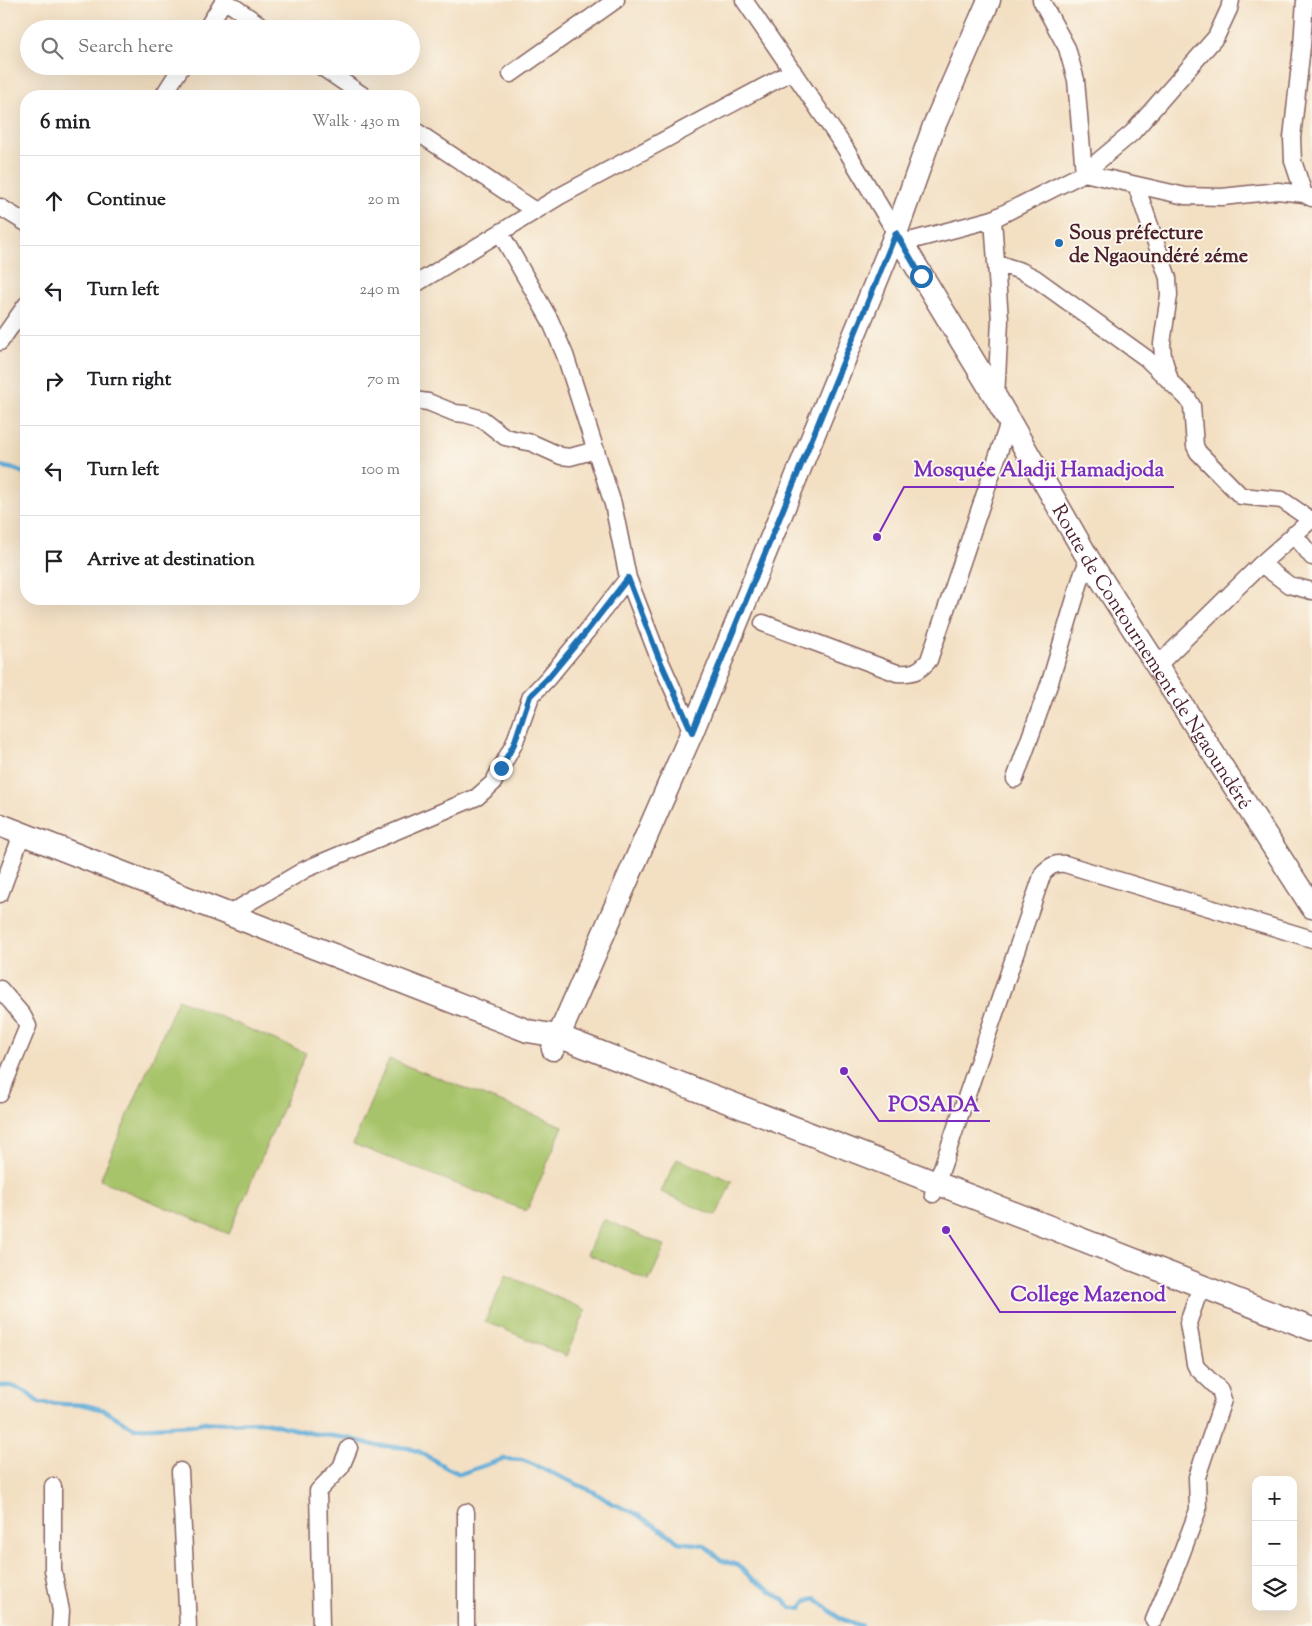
<!DOCTYPE html>
<html lang="en">
<head>
<meta charset="utf-8">
<style>
  :root { --surface:#fff; --page:#f2f2f2; --text:#202124; --muted:#757577; --line:#e0e0e0 }
  body { margin:0; font-family:"Sorts Mill Goudy",serif; background:var(--page); color:var(--text) }
  .controls { position:absolute; right:15px; bottom:15px; display:grid; overflow:hidden; border-radius:10px; box-shadow:0 5px 20px #0002 }
  .controls button { width:45px; height:45px; display:grid; place-items:center; padding:0; border:0; border-bottom:1px solid var(--line); background:var(--surface); color:var(--text); font:25px sans-serif }
  .stop { position:absolute; width:15px; height:15px; margin:-11px; border:4px solid #1f6fb2; border-radius:50%; background:#fff }
  .stop.end { background:#1f6fb2; border-color:#fff; box-shadow:0 1px 5px #0008 }
  .list { margin:0; padding:0; list-style:none }
  h2 { display:flex; justify-content:space-between; align-items:center; height:65px; margin:0; padding:0 20px; font-size:21px }
  h2 small { font-size:16px; font-weight:400; color:var(--muted) }
  .list li { display:grid; grid-template-columns:32px 1fr auto; gap:15px; align-items:center; box-sizing:border-box; height:90px; padding:0 20px; border-top:1px solid var(--line) }
  .list b { display:block; font-size:19px; white-space:nowrap }
  .list em { font-size:16px; font-style:normal; color:var(--muted) }
  .icon { flex:none; width:28px; height:28px; fill:none; stroke:currentColor; stroke-width:2; stroke-linecap:round; stroke-linejoin:round }
  .map { position:relative; flex:none; width:1312px; height:1626px; overflow:hidden }
  .search { position:absolute; background:var(--surface); box-shadow:0 5px 20px #0002; left:20px; top:20px; width:400px; height:55px; display:flex; align-items:center; gap:12px; box-sizing:border-box; padding:0 18px; border-radius:28px; color:var(--muted); font-size:19px }
  .panel { position:absolute; background:var(--surface); box-shadow:0 5px 20px #0002; left:20px; top:90px; width:400px; height:515px; border-radius:20px }
  .map>svg:first-child { display:block }
</style>
</head>
<body>
<div class="map">
<svg width="1312" height="1626" viewBox="0 0 1312 1626">
  <rect width="100%" height="100%" fill="#fbf7ec"/>
  <filter id="ink" filterUnits="userSpaceOnUse"><feTurbulence type="fractalNoise" baseFrequency=".02" numOctaves="2"/><feDisplacementMap in="SourceGraphic" scale="10" xChannelSelector="R" yChannelSelector="G"/><feConvolveMatrix kernelMatrix="1 2 1 2 8 2 1 2 1" color-interpolation-filters="sRGB"/></filter>
  <filter id="wash" filterUnits="userSpaceOnUse"><feTurbulence type="fractalNoise" baseFrequency=".0096" numOctaves="4" result="noise"/><feDisplacementMap in="SourceGraphic" scale="20" xChannelSelector="R" yChannelSelector="G"/><feGaussianBlur stdDeviation="1.12" result="paint"/><feColorMatrix in="noise" values="0 0 0 0 0 0 0 0 0 0 0 0 0 0 0 0 0 1.4 0 .05"/><feComposite in="paint" operator="in"/></filter>
  <g filter="url(#wash)">
    <rect width="100%" height="100%" fill="#f3dfc2"/>
    <path fill="#a8c46b" stroke="#79724b" d="M178 999 306 1053 229 1234 100 1180Z
      M389 1059 563 1126 527 1211 353 1144Z
      M677 1159 732 1181 716 1216 661 1192Z
      M603 1219 665 1246 649 1281 587 1254Z
      M506 1275 586 1310 566 1356 485 1321Z"/>
    <g fill="none" stroke-linecap="round" stroke-linejoin="round">
      <path stroke="#5dabd7" stroke-width="4.5" d="M0 466 14 469 26 474
        M0 1386H12L25 1391 39 1403 85 1405 104 1410 134 1428 191 1425 205 1422 212 1423 265 1422 310 1433 347 1438 374 1445 408 1448 420 1452 447 1468 460 1474 503 1459 522 1460 532 1464 594 1492 611 1503 633 1512 671 1536 678 1542 704 1545 721 1560 739 1566 751 1578 784 1600 791 1608H801L806 1601 815 1598 839 1618 862 1626"/>
    </g>
  </g>
  <g filter="url(#ink)">
    <g fill="none" stroke-linecap="round" stroke-linejoin="round">
      <g stroke="#856260" stroke-width="19">
        <path id="street" d="M224 0 266 29
          M744 0 845 148 896 233
          M1041 0 1067 48 1076 80 1084 173
          M1305 0 1302 46 1292 138 1293 161 1304 194 1312 198
          M206 29 224 1
          M320 66 364 96
          M511 74 616 0
          M163 96 182 66
          M414 130 535 211
          M1084 173 1185 196 1222 197 1278 191 1304 194
          M1136 185 1168 278 1169 295 1162 344 1163 357 1170 380
          M0 207 26 223
          M993 219 1000 320 996 398
          M501 234 550 320 565 355 613 504 628 578 658 656 692 732
          M902 243 993 219 1084 173 1132 133 1216 37 1229 9 1231 0
          M996 263 1021 271 1035 278 1146 358 1188 399 1192 406 1195 446 1198 452 1241 496 1282 500 1311 520
          M414 285 560 196 793 71
          M0 342 26 305
          M414 400 428 402 455 413 465 414 482 419 505 437 532 443 561 456 570 457 596 450
          M1294 534 1312 557
          M1261 564 1289 585 1312 591
          M763 623 897 673C912 674 919 672 929 660L1009 422
          M1157 666 1261 564 1312 519
          M1015 779 1050 682 1082 575 1089 560
          M0 894 22 834
          M229 914 306 869 477 797 493 783 514 744 531 696 548 678 587 631 628 578
          M0 989 23 1016 28 1026 0 1094
          M933 1194 1043 873C1050 866 1055 863 1065 864L1312 939
          M180 1471 188 1626
          M53 1486V1570L61 1611 60 1626
          M1154 1620 1178 1563 1198 1510 1197 1477 1223 1400 1220 1390 1197 1368 1195 1364 1188 1323 1201 1286
          M321 1626 318 1491 341 1467 349 1448
          M466 1626V1512"/>
      </g>
      <g stroke="#856260" stroke-width="25">
        <g id="secondary">
          <path id="s1" d="M989 0 934 126 896 233 996 398 1089 560 1312 907"/>
          <path d="M0 825 528 1031 558 1036 1312 1329"/>
          <path d="M553 1049 692 732 896 233"/>
        </g>
      </g>
      <use href="#street" stroke="#fff" stroke-width="16"/>
      <use href="#secondary" stroke="#fff" stroke-width="22"/>
    </g>
  </g>
  <g fill="none" stroke-linecap="round" stroke-linejoin="round" filter="url(#ink)">
    <path stroke="#1f6fb2" stroke-width="6" d="M501 768 514 744 530 696 548 678 587 631 628 578 658 656 692 732 896 233 921 276"/>
  </g>
  <circle fill="#1f6fb2" stroke="#fbf7ec" stroke-width="2" cx="1059" cy="243" r="5"/>
  <g text-anchor="middle" stroke-width="4" stroke-linejoin="round" paint-order="stroke">
    <g font-size="20" font-weight="bold" fill="#4a1f2b" stroke="#fbf7ec" text-anchor="start">
      <text x="1069" y="239">Sous préfecture<tspan x="1069" dy="23">de Ngaoundéré 2éme</tspan></text>
    </g>
    <g font-size="20" fill="#4a1f2b" stroke="#fbf7ec">
      <text dy="7" stroke="none"><textPath href="#s1" startOffset="746">Route de Contournement de Ngaoundéré</textPath></text>
    </g>
  </g>
  <path fill="none" stroke="#7b2cbf" stroke-width="2" d="M877 537L904 487H1174M844 1071L879 1121H990M946 1230L1000 1312H1176"/>
  <g fill="#7b2cbf" stroke="#fbf7ec" stroke-width="2">
    <circle cx="877" cy="537" r="5"/>
    <circle cx="844" cy="1071" r="5"/>
    <circle cx="946" cy="1230" r="5"/>
  </g>
  <g font-size="21" text-anchor="middle" font-weight="bold" fill="#7b2cbf" stroke="#fbf7ec" stroke-width="4" stroke-linejoin="round" paint-order="stroke">
    <text x="1039" y="476">Mosquée Aladji Hamadjoda</text>
    <text x="934" y="1111">POSADA</text>
    <text x="1088" y="1301">College Mazenod</text>
  </g>
</svg>
<div class="controls">
<button>+</button>
<button>−</button>
<button><svg class="icon" aria-label="layers" viewBox="0 0 24 24"><path d="M12 4l9 5-9 5-9-5zM3 14l9 5 9-5"/></svg></button>
</div>
<div class="stop" style="left:921px;top:276px"></div>
<div class="stop end" style="left:501px;top:768px"></div>
<div class="search"><svg class="icon" aria-label="search" viewBox="0 0 24 24"><circle cx="10" cy="10" r="6"/><path d="M15 15l6 6"/></svg>Search here</div>
<section class="panel">
<h2>6 min<small>Walk · 430 m</small></h2>
<ul class="list">
<li><svg class="icon" aria-label="ahead" viewBox="0 0 24 24"><path d="M12 20V5M6 11l6-6 6 6"/></svg><div><b>Continue</b></div><em>20 m</em></li>
<li><svg class="icon" aria-label="left" viewBox="0 0 24 24"><path d="M17 20v-9H6M10 6l-5 5 5 5"/></svg><div><b>Turn left</b></div><em>240 m</em></li>
<li><svg class="icon" aria-label="right" viewBox="0 0 24 24"><path d="M7 20v-9h11M14 6l5 5-5 5"/></svg><div><b>Turn right</b></div><em>70 m</em></li>
<li><svg class="icon" aria-label="left" viewBox="0 0 24 24"><path d="M17 20v-9H6M10 6l-5 5 5 5"/></svg><div><b>Turn left</b></div><em>100 m</em></li>
<li><svg class="icon" aria-label="arrive" viewBox="0 0 24 24"><path d="M6 21V4h12l-3 4 3 4H6"/></svg><div><b>Arrive at destination</b></div></li>
</ul>
</section>
</div>
</body>
</html>
